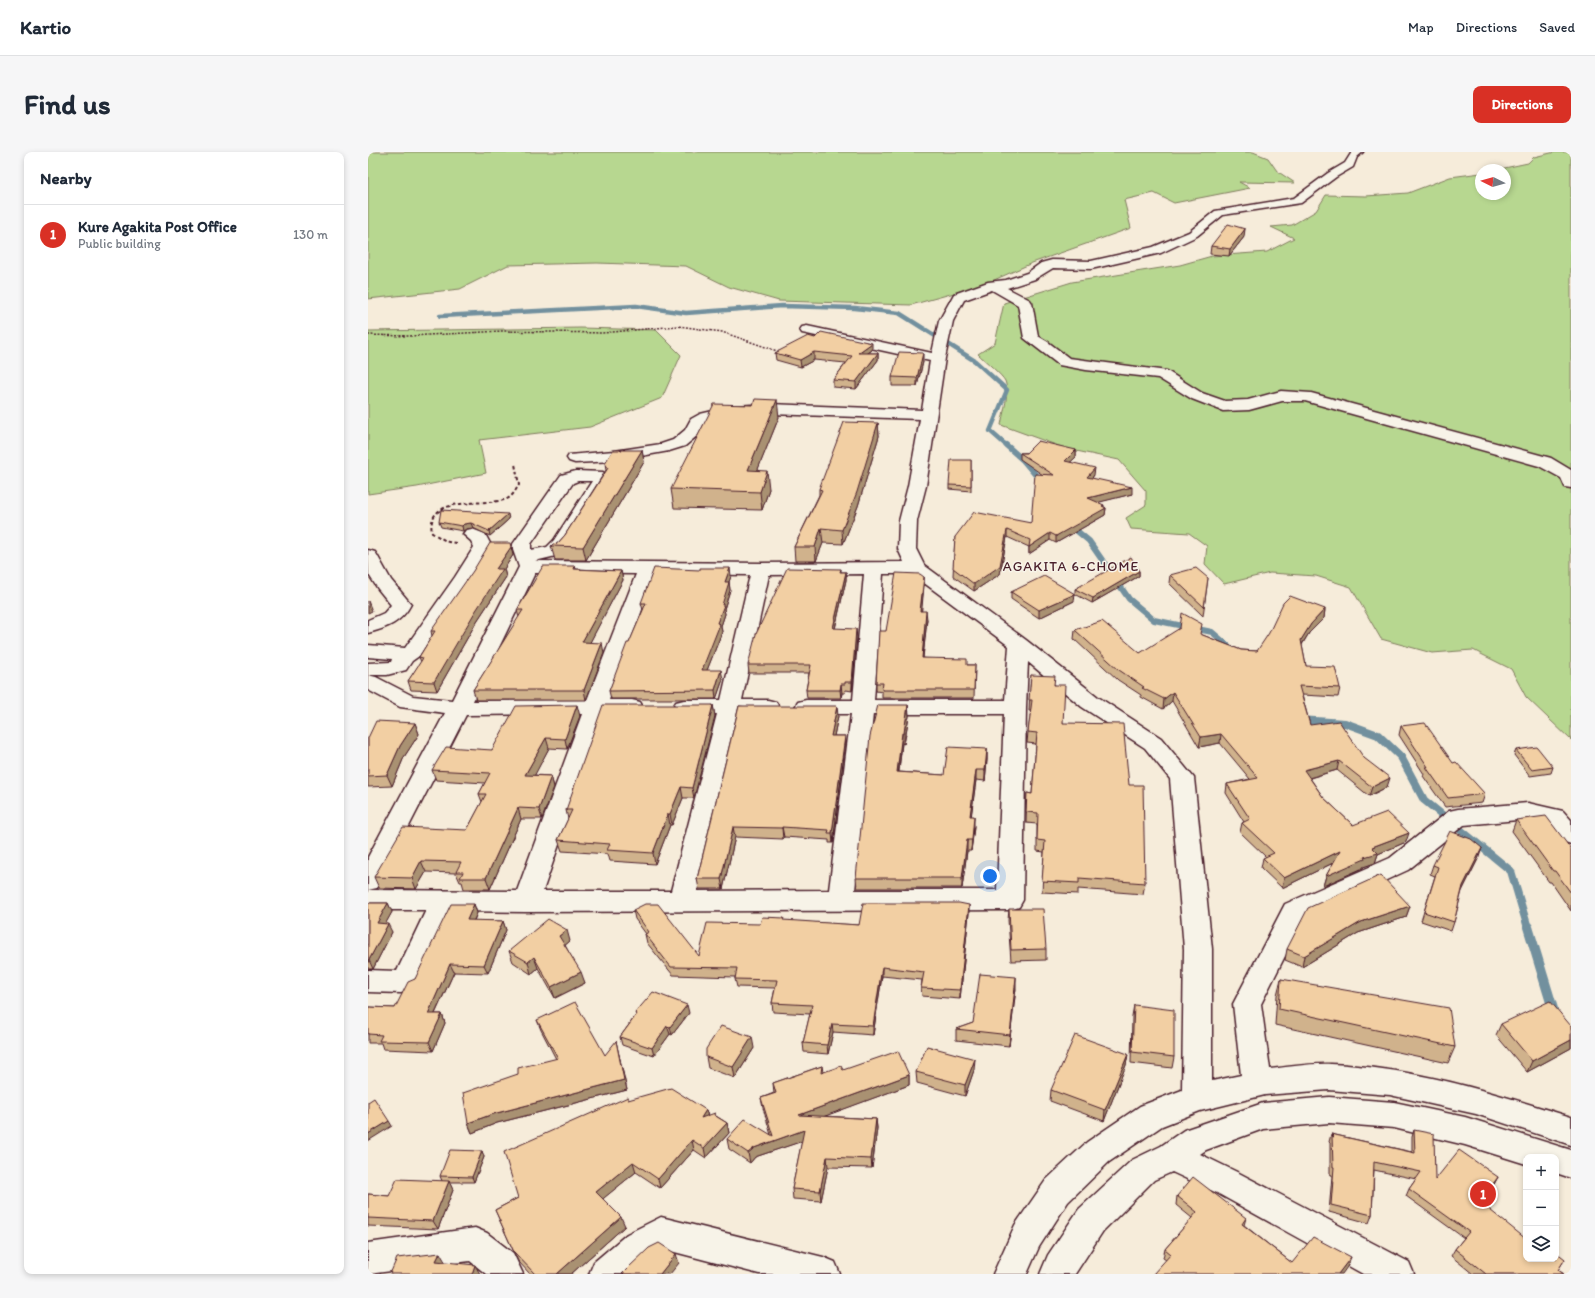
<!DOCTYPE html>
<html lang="en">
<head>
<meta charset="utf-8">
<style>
  :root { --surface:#fff; --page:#f6f6f7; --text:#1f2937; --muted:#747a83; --line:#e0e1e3; --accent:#d93025 }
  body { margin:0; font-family:Itim,sans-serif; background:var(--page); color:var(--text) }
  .controls { position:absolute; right:12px; bottom:12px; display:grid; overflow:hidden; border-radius:8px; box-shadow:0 2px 6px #0003 }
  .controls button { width:36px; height:36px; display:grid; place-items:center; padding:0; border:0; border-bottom:1px solid var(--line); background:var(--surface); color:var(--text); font:20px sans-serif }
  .compass { position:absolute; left:1107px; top:12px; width:36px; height:36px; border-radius:50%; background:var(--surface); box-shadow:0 2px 6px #0003; rotate:275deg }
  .you { position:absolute; left:622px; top:724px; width:14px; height:14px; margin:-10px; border:3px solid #fff; border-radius:50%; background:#1a73e8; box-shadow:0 0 0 6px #1a73e833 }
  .badge { display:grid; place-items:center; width:26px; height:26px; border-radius:50%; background:var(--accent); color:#fff; font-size:13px; font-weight:700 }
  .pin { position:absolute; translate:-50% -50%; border:2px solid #fff; box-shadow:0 1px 4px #0006 }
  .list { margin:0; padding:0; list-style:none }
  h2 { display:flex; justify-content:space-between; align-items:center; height:52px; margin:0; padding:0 16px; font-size:17px }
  h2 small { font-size:13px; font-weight:400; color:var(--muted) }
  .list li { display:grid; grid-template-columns:26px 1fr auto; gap:12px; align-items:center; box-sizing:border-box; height:60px; padding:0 16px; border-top:1px solid var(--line) }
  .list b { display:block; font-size:15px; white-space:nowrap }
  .list p { margin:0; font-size:13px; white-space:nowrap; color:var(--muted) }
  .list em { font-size:13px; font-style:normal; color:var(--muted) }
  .icon { flex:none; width:22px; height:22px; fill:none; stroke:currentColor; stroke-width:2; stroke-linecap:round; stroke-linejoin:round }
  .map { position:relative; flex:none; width:1203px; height:1122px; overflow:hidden; border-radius:8px }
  header { display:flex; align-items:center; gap:24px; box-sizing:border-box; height:56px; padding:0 20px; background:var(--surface); border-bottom:1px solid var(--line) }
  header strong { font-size:19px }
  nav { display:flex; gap:22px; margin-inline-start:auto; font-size:14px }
  .intro { display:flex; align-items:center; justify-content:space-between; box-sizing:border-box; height:96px; padding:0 24px }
  h1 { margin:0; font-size:28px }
  .button { padding:10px 18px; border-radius:8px; background:var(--accent); color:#fff; font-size:14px; font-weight:700 }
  main { display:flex; gap:24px; padding:0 24px }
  aside { flex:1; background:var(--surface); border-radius:8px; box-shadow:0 2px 6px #0003 }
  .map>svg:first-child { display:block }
</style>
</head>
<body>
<header>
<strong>Kartio</strong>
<nav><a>Map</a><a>Directions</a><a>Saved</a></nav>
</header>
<div class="intro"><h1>Find us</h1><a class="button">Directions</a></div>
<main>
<aside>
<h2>Nearby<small></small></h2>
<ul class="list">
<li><span class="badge">1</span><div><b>Kure Agakita Post Office</b><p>Public building</p></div><em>130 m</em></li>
</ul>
</aside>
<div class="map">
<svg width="1203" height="1122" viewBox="0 0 1203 1122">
  <rect width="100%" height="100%" fill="#f6ecda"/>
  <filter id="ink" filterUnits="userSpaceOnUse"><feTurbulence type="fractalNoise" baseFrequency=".025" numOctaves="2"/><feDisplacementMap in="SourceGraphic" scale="8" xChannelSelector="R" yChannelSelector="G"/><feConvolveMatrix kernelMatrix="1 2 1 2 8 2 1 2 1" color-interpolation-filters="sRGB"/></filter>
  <g filter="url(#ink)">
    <path fill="#b7d790" stroke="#807b5e" d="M0 0H885L900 6 909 19 927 31 871 30 882 36 806 51 786 41 756 48 763 76 664 111 615 133 543 153 411 149 361 135 318 114 229 111 140 113 92 137 0 147Z
      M1187 0H1203V588L1158 545 1143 517 1105 498 1064 501 1013 487 983 435 948 424 902 421 856 432 837 412 839 394 821 381 763 377 758 366 778 353V339L751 308 699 297 633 273C635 261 642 240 637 229 634 223 616 208 610 202L627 191 636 151 704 130 812 113 844 104 899 100 926 86 903 75 924 73 948 59 958 43 998 44 1040 41 1082 25 1113 21V42H1137V18H1127L1160 11 1166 5Z
      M213 176 288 178 313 203 294 246 222 275 111 288 118 321 49 335 0 342V179Z"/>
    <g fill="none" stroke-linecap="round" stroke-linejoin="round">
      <path stroke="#72909e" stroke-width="4.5" d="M72 164 268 154 318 161 414 154 487 156 531 161 607 209 639 238 622 279 639 294"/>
      <path stroke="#72909e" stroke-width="6" d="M638 293 655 308 672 328
        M703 374 721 389 761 447 786 468 844 480 865 498"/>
      <path stroke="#72909e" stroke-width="8" d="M932 568 977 571 1010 583 1033 605 1056 648 1143 719 1160 776"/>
      <path stroke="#72909e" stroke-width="10" d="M1160 775 1185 857"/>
      <g stroke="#4a1f2b" stroke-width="3">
        <path id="minor" d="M984 0H995L989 5 985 15 968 25 933 51 855 63 829 84 793 101 723 117 685 116 667 127 639 136 662 148 664 151 670 184 680 190 701 206 799 219 834 241 857 249 880 248 913 239 943 241 1183 306 1203 318V336L1197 335 1193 326 1171 314 937 249H914L881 258 855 259 824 247 790 226 718 218 691 213 656 186 650 153 624 138 596 148 585 169 577 206 558 334 549 369 548 397 556 413 658 488 730 545 793 586 826 626 844 797V929L873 923 865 852 917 752 1022 706 1081 659 1090 657 1160 651 1195 659 1203 668V692L1194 689 1178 672 1160 667 1096 673 1040 718 936 766 893 852 902 917C922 915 943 911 963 912 1047 916 1123 940 1203 965V993L1108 962 1022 943 961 938 897 943 832 959 794 974 741 1010 700 1050 671 1095 659 1122H625L647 1073 678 1028 719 990 772 954 814 938 816 797 802 627 777 596 714 555 660 510 658 555 655 748 651 755 642 758 158 760 85 759 49 835 33 841 0 840V818L29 819 58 758H0V705L77 561 32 555 0 538V523L8 525 45 544 84 548 151 415 145 398V392L193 323 208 319 235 320 241 328 199 395 192 403 167 409 393 411 536 410 530 397 531 369 540 334 552 267 401 262 366 264 343 269 335 273 330 283 317 294 301 299 246 309 207 311 201 309 199 306 201 303 246 299 293 292 305 288 317 278 323 267 332 262 366 254 401 252 554 258 562 209 439 182 434 181 432 178 434 175 439 174 564 201 571 169 586 142 620 130 638 128 659 121 673 111 684 108 723 109 785 95 821 80 847 59 926 46 960 21 977 11ZM210 329H224L186 388 179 395 163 398V392L205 331ZM167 421 268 422 219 548 105 549ZM287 422 382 423 353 548H316L308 550 305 555 308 560 316 562H349L303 739H175L236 562H264L272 560 275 555 272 550 264 548H241ZM496 422 485 548H438L430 550 427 555 430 560 438 562H483L461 738 329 739 371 562H400L408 560 411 555 408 550 400 548H374L401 423ZM515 422H544L641 494 637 548H506ZM214 562 149 739 0 738 9 736 13 729 98 563ZM505 562H636L629 738H487Z
          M104 377 117 382 124 395 106 426 51 504 44 509 38 518 19 523H0V511L23 510 24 507 0 505V493L37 496 87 425 106 395 103 389 95 382 98 378Z
          M0 398 7 400 9 403 23 428 43 452C34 470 19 476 0 481V468L16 461 23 453 10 437 1 423Z
          M961 945 1026 950 1097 965 1203 998V1026L1188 1021V1005H1158V1012L1097 993 1026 976 961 971 895 977 838 998 832 1002 871 1021 1041 1110 1046 1122H995L849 1041 804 1020 786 1028 735 1079 707 1122H672L680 1103 711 1057 764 1008 793 994 816 978 895 951Z
          M293 1065 455 1105 467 1110 472 1122H391L295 1097 283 1104 263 1122H221L226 1110 259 1082Z
          M107 1076 119 1081 145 1101 155 1122H118L102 1109 0 1122V1091Z"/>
      </g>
      <path stroke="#4a1f2b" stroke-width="1.5" stroke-dasharray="2 1.5" stroke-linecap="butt" d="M0 183 41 184 134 179 234 181 310 174 354 180 412 200"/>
      <path stroke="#4a1f2b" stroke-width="2" stroke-dasharray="3.5 2.5" stroke-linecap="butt" d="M88 391 80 390 64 381C57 343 113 354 136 348 144 346 147 339 151 333L147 312"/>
      <use href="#minor" fill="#f7f3e8" fill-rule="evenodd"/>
    </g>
    <path fill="#d0b28c" stroke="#4a1f2b" d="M876 85 861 104 842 102 843 94Z
      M447 186 504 198 500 201H510V208L488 237 465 235V228L478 211 446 208 433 215 408 208 407 201Z
      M555 210 549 234H524V225Z
      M411 265 389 319 401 337 394 358 306 356 303 337Z
      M510 271 511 284 490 354 475 392 455 391 448 409H427L426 395 451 343V337Z
      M274 298 276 310 218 408H187L183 394 190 391 197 383 238 318 237 311Z
      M708 298V305L702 310 726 323 724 326 764 342 730 350 736 355 738 356 737 363 688 391 682 388 661 402V395L639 385 632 422 606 439 585 424 587 385 663 371 675 323 652 307V301Z
      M603 308V339L581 337V333Z
      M141 367 122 384 105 376 98 377 95 379 73 375 71 370Z
      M143 395 145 403 136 417 138 425 109 469 69 539 43 538 40 529 53 510 51 505 64 484 63 479Z
      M207 414 208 417 253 419 255 428 222 490 236 501 218 548H108L105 538 151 466 149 458Z
      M473 417V420H478V428L467 477 489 486 484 539 478 538 477 541H474L473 546H439L438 538 441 521H381L380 513Z
      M771 419V424L724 451 707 442V437Z
      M802 423 840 426 835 464 801 431Z
      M363 424 361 430 362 438 356 457 357 462 353 474 354 480 339 518 355 527 348 547H243L241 539 275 458 273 451Z
      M556 425V433L553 459 559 467 555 506 599 513H607L606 546H514V540L508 539V531L518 479Z
      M643 440 706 449 671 466 643 447Z
      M957 457 956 466 941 481 934 493 938 514 972 536 970 545 934 543 942 573 996 606 1019 635 1001 644 969 618 942 626 955 645 985 673 1038 690 1010 702 1007 711 995 715V716L955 734 958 724 965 711 914 736 893 716 895 706 898 705 872 680 874 671 876 670 858 641 859 632 882 627 852 591 831 595 804 549 795 557 773 545V543L750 528 706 487 707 478 772 501 832 482 873 498 889 499Z
      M663 523 686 533 695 571 761 633 777 731 775 742 710 737V742L674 740 676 700 669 699V672L658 671 659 641 664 642 668 592 659 591 660 580 663 559H661Z
      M345 553 347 564 326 646H315L304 673H302L287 712 242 709 240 702 194 699 190 688 200 667 198 658Z
      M540 553 541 564 536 592 534 591 531 620 576 623 619 597V608L617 629 608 628 603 664 606 675 603 699H599L594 736H489L488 726Z
      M371 554 470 564 466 584H477V594L465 691H461V688L416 685 415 687 367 685 355 737H331L329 727Z
      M212 564 199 597 181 596 166 623 183 624 186 635 174 667H153L122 737H96L94 730H92L88 721 58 720 48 737 11 736 6 725 99 678 114 650 111 642 117 631 68 628 64 618 124 598Z
      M47 571 51 582 36 605 24 634 0 635V586Z
      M1033 574 1085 611 1117 642 1114 651 1077 655 1055 624 1056 622 1031 583Z
      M1148 598 1185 615 1183 621 1162 624 1146 603Z
      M1148 668 1203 697V759L1183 730H1181L1144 679Z
      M1111 705 1094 739 1086 770 1083 779 1053 769 1067 724 1062 722 1065 713Z
      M0 751H20L24 760 17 772 24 780 5 817H0Z
      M106 752 109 761 106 769H135L138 778 120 821 86 820 67 862H74L77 871 65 899 15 897 13 891H0V855L27 856 47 827Z
      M1042 754 1038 765 990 781 934 815 917 808 919 797Z
      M641 757 678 797V808L643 809 640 768Z
      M265 758 331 804 392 772 416 769 491 773 601 761 592 847 554 844 553 836 554 828 514 824 505 883 465 880 460 902 436 900 435 891 442 862 405 860 404 851 407 836 369 835 367 827V825L305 823 279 791 277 782H278L267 767Z
      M202 789 197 793 217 831 187 846 170 816 163 822 145 810 141 799Z
      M913 827 1087 895 1080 911 907 873 909 843Z
      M648 836 641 894 588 888V877L605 871Z
      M766 853 806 905 804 916 763 911 764 864Z
      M267 861H321L304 883 302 882 286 904 254 893 252 885 268 863Z
      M169 868 237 903 250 899 259 938 129 971 104 981 100 971 150 922 188 907 173 878Z
      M1133 872 1203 874V896L1159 920 1128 883Z
      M386 896 367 926 340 916 338 905Z
      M760 902 758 913 736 969 682 949 683 938Z
      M454 914 455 920 475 918 541 923V933L456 964 508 967 509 976 504 1016 460 1015 453 1049 425 1047 424 1037 434 989 387 1005 382 1011 361 997 359 987 403 983 395 956 393 946 406 941 405 931Z
      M606 918 597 944 549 931 548 920Z
      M261 948 338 958 340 964H348L359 971 361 981 338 1006 326 998 292 1036 268 1020 234 1047 257 1074 203 1122H162L150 1109 127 1058 150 1046Z
      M1046 978 1067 1028 1130 1025 1126 1032 1113 1051 1158 1107H1197L1190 1118 1196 1122H1105L1083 1104 1087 1097 1096 1086 1038 1044 1041 1037 1048 1027 1006 1018 1004 1063 1001 1071 961 1060 964 1023 962 1022V991L961 990 963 982 1044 1000V985Z
      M114 999 116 1005 106 1030H81L85 1038 70 1077 0 1074V1042L21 1044 74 1029 72 1024Z
      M809 1044 878 1066 876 1073 924 1111 979 1115 798 1108 795 1106 797 1097 824 1066 808 1053Z"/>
    <path fill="#a99172" stroke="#4a1f2b" d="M877 77 876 85 861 104 862 97Z
      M504 191V198L490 208V201Z
      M446 200V208L433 215 432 208Z
      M510 201V208L488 237V230Z
      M555 201V210L549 234V226Z
      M409 248 411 265 382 337 380 318Z
      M510 271 511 284 490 354 475 392 474 378Z
      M274 298 276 310 218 408 215 395Z
      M708 298V305L696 316 697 309Z
      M727 316 726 323 719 332V325Z
      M399 319 401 337 394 358 392 340Z
      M764 335V342L720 353V346Z
      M736 353V357L738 356 737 363 688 391V384Z
      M140 362 141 367 122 384 121 379Z
      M103 371 105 376 98 377 95 379 94 374 96 372Z
      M453 376 455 391 448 409 447 395Z
      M639 378V385L632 422 606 439V432Z
      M682 381V388L661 402V395Z
      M143 395 145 403 136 417 138 425 109 469 69 539 66 530 128 417Z
      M362 416 363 424 361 430 362 438 356 457 357 462 353 474 354 480 336 526 334 518 349 471 354 453 357 430Z
      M253 419 255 428 217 500 214 490Z
      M771 419V424L724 451 725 446Z
      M478 420V428L465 485V476Z
      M556 425V433L553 467 552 459Z
      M707 442 706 449 671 466V458Z
      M0 449 4 459 0 461Z
      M957 457 956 466 941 481 931 497 933 488 943 472Z
      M558 459 559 467 554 514V506Z
      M488 477 489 486 484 539V530Z
      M234 491 236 501 218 548 216 538Z
      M353 518 355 527 348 547 347 538Z
      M473 532 474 541 473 546 472 538Z
      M805 540 804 549 795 557 796 547Z
      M209 553 212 564 199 597 197 587Z
      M345 553 347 564 326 646 324 636Z
      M540 553 541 564 536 592V581Z
      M469 554 470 564 464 594 463 584Z
      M47 571 51 582 36 605 24 634 19 623 32 594Z
      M534 581V591L529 631V620Z
      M853 582 852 591 831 595 833 585Z
      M477 584V594L465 691 464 681Z
      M178 586 181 596 161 634 157 623Z
      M619 597V608L617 629V618Z
      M971 609 969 618 934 628 936 618Z
      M608 618V628L602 674V664Z
      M183 624 186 635 174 667 171 657Z
      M1022 626 1019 635 1001 644 1004 635Z
      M313 635 315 646 304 673 302 662Z
      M150 656 153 667 122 737 118 726Z
      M300 662 302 673 287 712 285 701Z
      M606 664V675L603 699 604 688Z
      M365 675 367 685 355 737 353 727Z
      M414 675 416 685 415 687 414 676Z
      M1041 681 1038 690 1010 702 1007 711 995 715V716L955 734 958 724 996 705 1004 695Z
      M599 688V699L594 736V726Z
      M1114 696 1111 705 1092 743 1095 734Z
      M972 699 969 709 914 736 916 726Z
      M53 709 58 720 48 737 44 726Z
      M20 751 24 760 13 780 9 771Z
      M106 752 109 761 102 777 99 768Z
      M601 753V761L592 847V838Z
      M1042 754 1038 765 990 781 934 815 936 804 993 770Z
      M135 769 138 778 120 821 116 813Z
      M20 772 24 780 5 817 1 808Z
      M199 778 202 789 195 795 191 784Z
      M166 805 170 816 163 822 160 810Z
      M82 812 86 820 63 870 60 862Z
      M514 815V824L505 883V874Z
      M213 820 217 831 187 846 183 835Z
      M648 825V836L641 894 642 883Z
      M319 853 321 861 304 883 302 875Z
      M74 862 77 871 65 899 61 890Z
      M464 872 465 880 460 902 459 893Z
      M299 874 302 882 286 904 284 896Z
      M384 885 386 896 367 926 365 915Z
      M1203 888V896L1159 920 1164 909Z
      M248 889 250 899 259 938 129 971 104 981 100 971 125 962 256 928Z
      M760 902 758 913 736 969 737 958Z
      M607 907 606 918 597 944V933Z
      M541 923V933L433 973 431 963Z
      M338 958 341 968 333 966Z
      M508 967 509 976 504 1016 503 1007Z
      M21 969 24 974 0 989V982Z
      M359 971 361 981 338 1006 336 996Z
      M436 978 438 988 387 1005 382 1011 380 1001 386 996Z
      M324 988 326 998 292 1036 290 1027Z
      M114 999 116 1005 106 1030 104 1025Z
      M459 1005 460 1015 453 1049 452 1039Z
      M265 1010 268 1020 231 1050 228 1040Z
      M1130 1025 1126 1032 1108 1057 1112 1050Z
      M81 1029 85 1038 70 1077 65 1069Z
      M253 1065 257 1074 203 1122H189Z
      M72 1101 79 1113 68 1109Z
      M308 1102 311 1111 302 1122H292Z
      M983 1105 979 1115 974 1122H970Z
      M107 1113 112 1122H104Z"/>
    <path fill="#f2cfa3" stroke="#4a1f2b" d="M860 72 877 77 862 97 843 94Z
      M453 180 504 191 490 201H510L488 230 465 228 484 204 446 200 432 208 407 201 440 184 447 186Z
      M531 200 555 201 549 226 524 225Z
      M387 247 409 248 380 318 399 319 392 340 303 337 346 252 385 253Z
      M476 270 510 271 489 340 474 378 453 376 447 395H426L454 338 451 337Z
      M670 289 708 298 697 309 727 316 719 325 764 335 720 346 736 353 734 354 738 356 688 384 682 381 661 395 662 388 639 378 632 414 606 432 585 416 587 385 606 360 663 371 667 322 686 323 652 301H658Z
      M245 298H274L215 395 183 394 185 392 190 391 197 383 240 316 237 311Z
      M583 308H603V334L581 333Z
      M73 358 140 362 121 379 103 371 96 372 94 374 71 370Z
      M122 391H142L143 395 128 417H135L107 460 66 530 40 529 55 506 51 505 67 479H63L105 419Z
      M763 405 771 419 725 446 707 437Z
      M175 414H207L206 417 253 419 214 490 234 491 216 538H105L155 458H149Z
      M286 416 332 418V416H362L357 430H361L354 453H356L349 471 352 472 334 518H353L347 538 241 539 259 491H261L278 451H273Z
      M419 416 473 417 472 420H478L465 476 488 477 484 530H477V532H473L472 538H438L443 513H380L388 482Z
      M828 416 840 426 836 455 802 423Z
      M528 421 552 422 556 425 552 459H558L554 506 599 507V513H607L606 538H514L515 531H508L511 479H518Z
      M676 424 707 442 671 458 643 440Z
      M922 444 957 457 943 472 933 488 938 514 967 515 972 536 931 534 942 573 971 569 996 606 1022 626 1004 635 971 609 936 618 955 645 985 673 1019 660 1041 681 1004 695 1010 701 996 705 997 707 958 724 972 699 916 726 895 706 906 701 874 671 882 667 859 632 890 626 853 582 833 585 805 540 796 547 774 536 776 535 751 518 707 478 734 469 772 501 812 476 814 461 834 472 832 482 873 498 889 499 901 481 915 451Z
      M663 523 687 524 686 533H697L695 571 755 572 761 633H775L777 731 711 726V731L674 729 677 689 669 688 670 661 658 660 659 641 664 642 669 581 660 580 664 548H661Z
      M209 553 197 587 178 586 157 623 183 624 171 657 150 656 118 726H92L95 720H88L93 710 53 709 44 726 6 725 35 675 99 678 118 642H111L122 621 64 618 78 595 124 598 148 554Z
      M235 553H345L324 636 313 635 302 662H300L285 701 239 698 242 692 190 688 204 658H198Z
      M510 553H540L536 581H534L529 620 576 623 580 595 619 597 617 618H608L602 664H606L604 688H599L594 726H488L502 584Z
      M371 554H469L463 584H477L464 681H460L461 678 414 675V676L365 675 353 727H329Z
      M8 569 47 571 32 594 19 623 0 624V586Z
      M1057 571 1085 611 1088 610 1117 642 1080 646 1058 615H1060L1033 574Z
      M1169 595 1185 615 1164 618 1148 598Z
      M1178 664 1203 697V741L1187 719H1185L1148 668Z
      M1082 679 1103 687 1114 696 1095 734 1086 770 1056 760 1070 715 1065 713Z
      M1013 723 1042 754 993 770 936 804 919 797 940 756Z
      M0 751H20L9 771 20 772 1 808H0Z
      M495 751H591L601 753 592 838 553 836 556 820 514 815 505 874 464 872 459 893 435 891 444 853 404 851 409 828 367 827 369 816 303 815 277 782 281 780 265 758 277 752H290L331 804 339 771 392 772 394 765 416 766 415 768 491 773Z
      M83 752H106L99 768 135 769 116 813 82 812 60 862H74L61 890 11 889 14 883 0 882V855L27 856 40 830 47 827Z
      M641 757H675L678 797 643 798Z
      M180 767 199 778 191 784 213 820 183 835 166 805 160 810 141 799Z
      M612 822 648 825 642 883 588 877 605 871Z
      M913 827 1081 856 1087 895 911 857Z
      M285 840 319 853 302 875 299 874 284 896 252 885 269 862 267 861Z
      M1182 849 1203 874V888L1164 909 1133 872Z
      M207 850 237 903 248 889 256 928 125 962 100 971 95 941 150 922V916L190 906 169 868Z
      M766 853 806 858V905L764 900Z
      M353 874 384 885 365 915 338 905V897Z
      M707 883 760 902 737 958 683 938Z
      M559 894 607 907 597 933 548 920Z
      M530 899 541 923 431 963 508 967 503 1007 459 1005 452 1039 424 1037 436 978 386 996 380 1001 359 987 377 967 405 984 393 946 408 941 405 931 454 914 453 921 473 914 475 918Z
      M303 936 338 958 333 966 347 961 346 963 359 971 336 996 324 988 290 1027 265 1010 228 1040 253 1065 189 1122H167L146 1100 127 1058 150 1046 136 1000 260 945V948Z
      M6 946 21 969 0 982V950Z
      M1046 978 1066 982 1067 1028 1091 998 1130 1025 1112 1050 1158 1087V1107H1188V1100L1197 1107 1190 1118 1196 1122H1118L1087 1097 1101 1080 1041 1037 1053 1020 1006 1010 1004 1063 963 1053 966 1015H965L964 984 966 985 963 982 1047 1001Z
      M82 998 114 999 104 1025 72 1024Z
      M825 1025 878 1066 874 1072 924 1111 945 1085 983 1105 970 1122H785L803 1102 797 1097 829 1060 809 1044Z
      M29 1027 81 1029 65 1069 0 1066V1042L21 1044Z
      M291 1091 308 1102 292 1122H254L261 1115 281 1096Z
      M72 1101 68 1109 107 1113 104 1122H22L29 1106Z"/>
  </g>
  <g text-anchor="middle" stroke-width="3" stroke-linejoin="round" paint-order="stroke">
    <g font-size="14" letter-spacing="1" fill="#4a1f2b" stroke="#f7f3e8">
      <text x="703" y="419">AGAKITA 6-CHOME</text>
    </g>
  </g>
</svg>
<div class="controls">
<button>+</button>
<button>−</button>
<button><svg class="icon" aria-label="layers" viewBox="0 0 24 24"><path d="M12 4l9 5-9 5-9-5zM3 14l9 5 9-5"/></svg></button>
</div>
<svg class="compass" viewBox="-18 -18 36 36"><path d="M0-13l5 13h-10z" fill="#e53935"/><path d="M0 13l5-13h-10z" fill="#747a83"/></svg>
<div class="you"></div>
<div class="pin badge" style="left:1115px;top:1042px">1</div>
</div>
</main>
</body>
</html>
